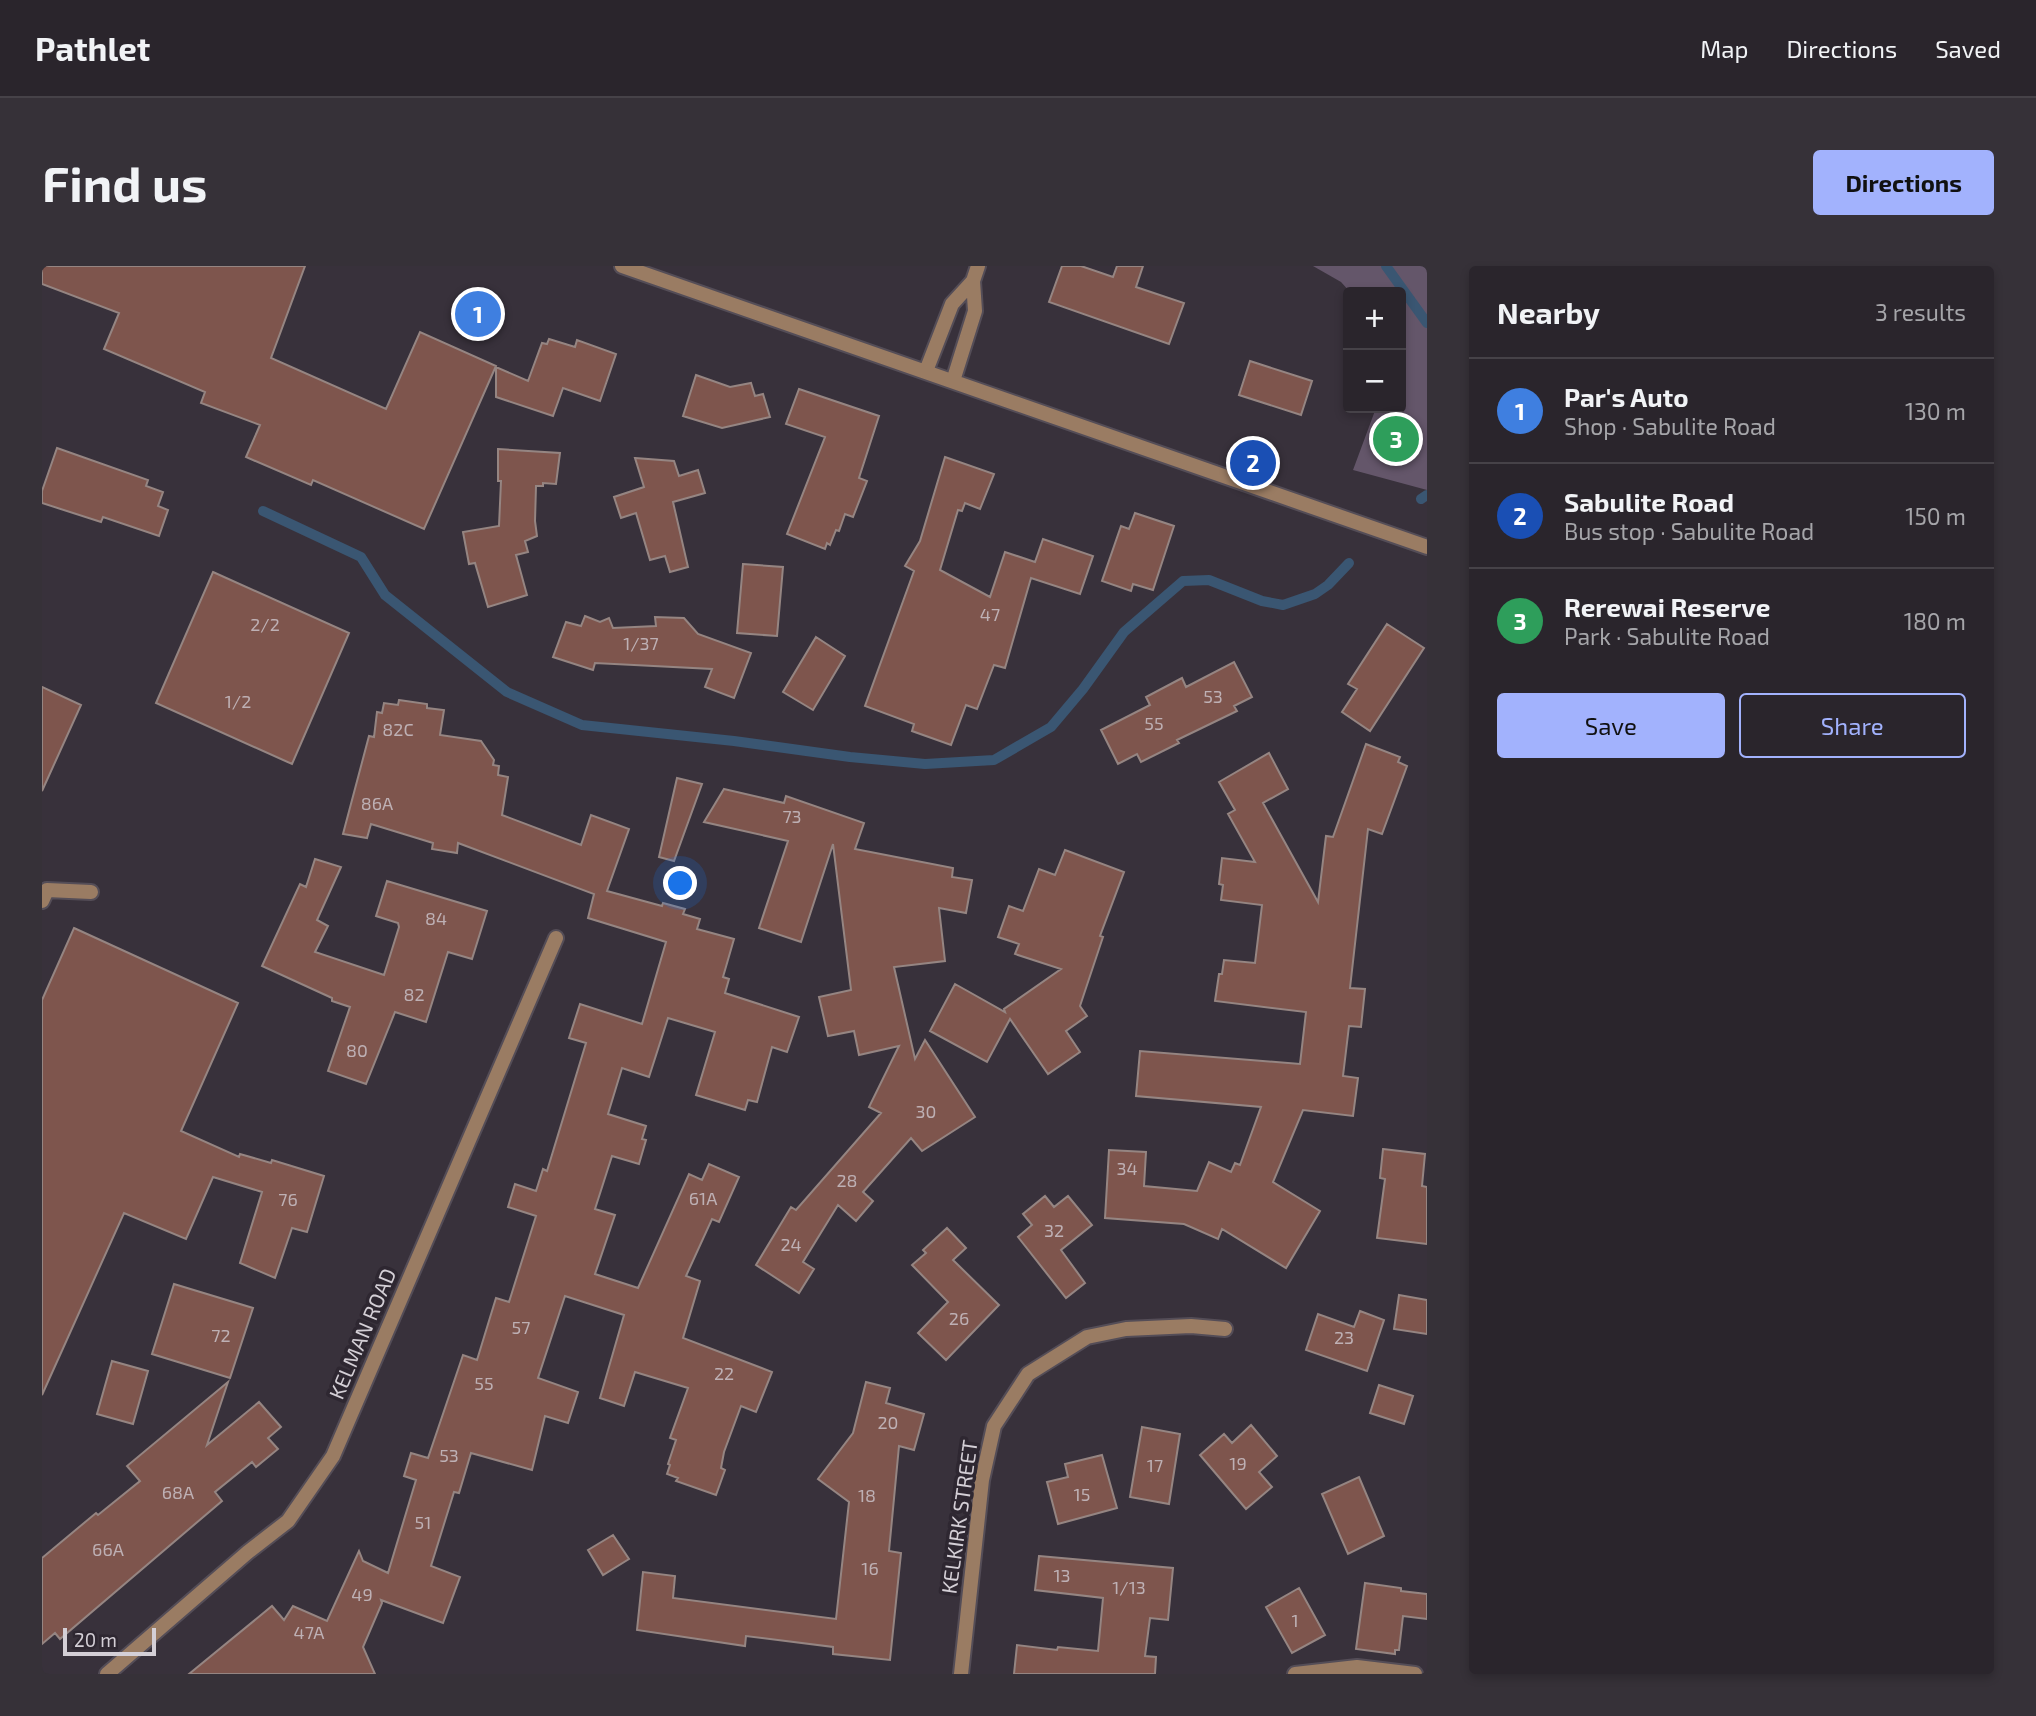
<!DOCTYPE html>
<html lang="en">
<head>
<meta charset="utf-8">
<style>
  :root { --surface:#2a252c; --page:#363138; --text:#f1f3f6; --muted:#a5a5a9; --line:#464248; --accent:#a2b2fd }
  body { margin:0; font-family:"Exo 2",sans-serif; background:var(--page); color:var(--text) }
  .controls { position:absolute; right:21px; top:21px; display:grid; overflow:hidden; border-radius:7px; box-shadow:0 4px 10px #0003 }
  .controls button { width:63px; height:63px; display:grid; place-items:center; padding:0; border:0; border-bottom:2px solid var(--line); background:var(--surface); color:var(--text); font:35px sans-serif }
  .scale { position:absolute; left:21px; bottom:18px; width:93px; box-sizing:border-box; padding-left:7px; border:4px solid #d4cfd6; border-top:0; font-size:19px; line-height:24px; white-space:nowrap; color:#d4cfd6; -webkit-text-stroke:5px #2e2731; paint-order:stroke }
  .you { position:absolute; left:639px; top:618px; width:24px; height:24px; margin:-18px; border:5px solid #fff; border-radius:50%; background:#1a73e8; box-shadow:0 0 0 10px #1a73e833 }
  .badge { display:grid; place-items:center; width:46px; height:46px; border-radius:50%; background:var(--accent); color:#fff; font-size:23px; font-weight:700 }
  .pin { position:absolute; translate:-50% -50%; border:4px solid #fff; box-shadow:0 2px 7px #0006 }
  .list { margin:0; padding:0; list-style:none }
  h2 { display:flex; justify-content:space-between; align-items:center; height:91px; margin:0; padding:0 28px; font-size:30px }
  h2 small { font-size:23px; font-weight:400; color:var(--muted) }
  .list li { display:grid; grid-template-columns:46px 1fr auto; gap:21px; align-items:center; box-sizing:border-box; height:105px; padding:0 28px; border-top:2px solid var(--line) }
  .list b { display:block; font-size:26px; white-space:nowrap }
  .list p { margin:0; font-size:23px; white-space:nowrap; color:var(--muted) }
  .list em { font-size:23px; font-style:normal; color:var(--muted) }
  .actions { display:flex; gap:14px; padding:21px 28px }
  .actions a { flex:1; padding:16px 0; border:2px solid var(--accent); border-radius:7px; text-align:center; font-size:24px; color:var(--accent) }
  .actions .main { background:var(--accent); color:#111 }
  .map { position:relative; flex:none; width:1385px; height:1408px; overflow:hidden; border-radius:7px }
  header { display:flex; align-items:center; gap:42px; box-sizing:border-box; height:98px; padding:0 35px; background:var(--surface); border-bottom:2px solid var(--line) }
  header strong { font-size:33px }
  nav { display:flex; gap:38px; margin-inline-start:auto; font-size:24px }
  .intro { display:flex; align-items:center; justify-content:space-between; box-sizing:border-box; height:168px; padding:0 42px }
  h1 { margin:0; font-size:49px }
  .button { padding:18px 32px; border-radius:7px; background:var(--accent); color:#111; font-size:24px; font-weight:700 }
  main { display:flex; gap:42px; padding:0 42px }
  aside { flex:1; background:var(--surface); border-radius:7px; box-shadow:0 4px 10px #0003 }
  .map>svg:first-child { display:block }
</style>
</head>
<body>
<header>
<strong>Pathlet</strong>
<nav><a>Map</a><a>Directions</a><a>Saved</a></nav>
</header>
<div class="intro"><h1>Find us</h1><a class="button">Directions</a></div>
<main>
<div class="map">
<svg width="1385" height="1408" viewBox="0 0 1385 1408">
  <rect width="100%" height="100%" fill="#38313b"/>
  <path fill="#64566a" d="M1271 0H1385V224L1311 204 1334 142H1359V26H1308L1299 16Z"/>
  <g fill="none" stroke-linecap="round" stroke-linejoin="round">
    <path stroke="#3a5672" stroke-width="10" d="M1344 0 1385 57
      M1379 233 1385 229
      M221 245 319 291 343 329 465 426 540 459 692 475 808 491 883 498 952 494 1009 461 1041 423 1082 366 1141 315 1167 314 1220 335 1241 339 1273 328 1286 319 1307 297"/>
  </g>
  <path fill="#7e554d" stroke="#958582" stroke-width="2" d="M0 0H263L229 92 344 143 378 66 454 100 382 263 271 214 269 219 204 191 218 159 159 137 163 126 62 83 77 47 0 18Z
    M1020 0H1039L1071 11 1075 0H1101L1094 21 1142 37 1127 78 1007 36Z
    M507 73 533 81 535 74 574 88 558 135 521 122 511 150 454 131V101L486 115 500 77 505 78Z
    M1208 95 1270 115 1259 149 1197 129Z
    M654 109 688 121 709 117 713 130 721 128 728 151 680 162 641 150Z
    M757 123 837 150 817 212 825 215 811 251 803 248 797 265 794 264 788 279 785 277 783 283 745 268 783 171 744 158Z
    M15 182 106 214 104 220 121 226 116 240 126 244 117 270 61 251 59 256 0 237V225Z
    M456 183 518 187 514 218 501 217V220H494L493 255 495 270 483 275 486 286 474 289 485 329 446 341 433 297 427 298 421 266 457 260 459 215H456Z
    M903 191 952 208 938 243 923 237 920 245 916 244 898 304 948 331 963 286 993 296 1001 273 1051 290 1038 328 989 312 963 402 952 399 935 443 924 439 909 479 870 465 872 458 823 440 872 305 863 300 878 275Z
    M593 192 632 195 637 210 656 204 663 227 631 236 646 301 628 306 623 290 608 294 594 247 579 252 572 231 602 221Z
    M1093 247 1132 260 1111 324 1091 318 1089 325 1060 315 1079 260 1087 263Z
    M701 298 741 301 735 370 695 367Z
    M171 306 307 367 250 498 114 437Z
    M543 350 558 356 567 352 571 362 614 360 613 351 642 352 656 368 709 387 692 432 663 421 670 403 553 397 551 404 511 391 524 356 539 360Z
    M1345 358 1382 382 1328 465 1300 446 1315 423 1306 418Z
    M774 371 803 390 771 444 741 426Z
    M1192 396 1210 431 1192 440 1195 445 1135 474 1137 477 1099 496 1095 488 1076 498 1059 464 1108 439 1104 431 1140 412 1144 421Z
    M0 421 39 439 0 525Z
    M357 434 385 438V442L402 444 398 469 439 475 452 494 451 499 457 500 456 509 466 511 460 549 539 579 549 549 587 563 565 625 620 640 621 637 643 643 641 648 658 653 655 663 692 673 681 711 687 713 683 727 757 751 745 786 730 781 715 836 706 834 703 844 654 829 673 766 626 752 607 811 580 802 566 848 604 860 600 873 604 874 597 898 570 890 553 943 573 949 553 1008 596 1022 647 908 660 914 667 898 697 911 677 956 670 953 644 1010 658 1015 641 1072 730 1106 714 1146 699 1140 682 1186 679 1202 683 1204 674 1229 634 1215 636 1212 625 1208 628 1199 626 1198 634 1174 628 1172 646 1122 593 1106 582 1140 558 1132 582 1049 523 1030 496 1112 536 1126 526 1157 503 1150 490 1204 429 1187 417 1227 412 1226 389 1300 418 1311 401 1357 339 1334 340 1337 321 1381 333 1408H147L230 1340 242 1354 251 1340 285 1355 317 1285 321 1295 346 1307 374 1214 362 1210 369 1187 386 1192 421 1089 435 1094 454 1032 467 1036 494 950 466 941 473 918 494 925 501 903 505 905 544 777 527 772 538 738 600 758 624 676 546 652 552 628 416 577 415 587 390 583 391 577 329 558 325 572 301 568 327 470 332 471 335 446 340 447 342 437 356 439Z
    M1324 478 1358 491 1356 496 1365 500 1340 568 1326 563 1308 722 1323 723 1319 761 1307 760 1301 810 1316 812 1311 850 1261 844 1231 916 1278 945 1244 1002 1180 963 1176 973 1142 958 1063 952 1067 884 1104 886 1102 920 1155 925 1167 896 1189 906 1193 897 1198 899 1219 841 1094 830 1098 785 1258 798 1264 746 1173 735 1177 708H1180L1182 694 1213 697 1220 639 1179 634 1181 619 1177 618 1180 592 1213 596 1186 548 1193 544 1177 516 1227 487 1246 523 1221 537 1276 636 1284 570 1291 571Z
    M635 512 660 518 632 595 617 591Z
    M682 523 742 537 744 530 822 557 813 583 911 602 910 611 930 614 924 647 897 642 903 695 852 701 873 793 883 774 933 851 880 885 869 872 821 926 831 935 814 955 796 939 761 996 772 1003 757 1027 714 999 749 941 754 944 839 847 827 841 857 780 817 789 812 765 786 770 777 731 809 724 791 578 759 676 717 662 746 575 662 556Z
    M1023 584 1082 606 1058 670 1061 671 1038 740 1045 750 1024 765 1038 786 1006 808 968 753 945 796 888 765 913 718 963 746 962 743 1019 703 973 688 977 678 956 671 967 640 981 645 997 603 1013 609Z
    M273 593 299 601 275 654 286 660 273 686 342 709 357 661 356 657 334 650 345 615 445 645 430 693 406 686 384 756 353 746 324 818 286 805 308 741 290 735V732L220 700 258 618 264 621Z
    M32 662 196 737 139 865 197 891 198 888 229 897 230 894 282 910 265 966 250 962 233 1012 198 997 220 926 171 911 144 973 82 947 0 1129V734Z
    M1341 883 1383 888 1380 920 1385 921V978L1335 972 1343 913 1338 912Z
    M1003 930 1012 941 1026 930 1050 959 1019 984 1043 1017 1024 1032 976 971 990 959 981 948Z
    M905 962 924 982 911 994 957 1039 904 1094 876 1067 906 1036 870 999 884 987 881 984Z
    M132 1018 211 1042 188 1112 110 1088Z
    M1357 1029 1385 1034V1068L1352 1063Z
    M1318 1045 1342 1054 1325 1105 1264 1084 1276 1048 1312 1061Z
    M70 1095 106 1105 91 1158 55 1148Z
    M186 1116 165 1179 217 1136 239 1161 226 1172 236 1183 214 1201 210 1196 173 1226 180 1235 18 1373 13 1367 0 1378V1292L54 1247 56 1249 98 1215 85 1200Z
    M824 1116 848 1122 844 1137 882 1148 872 1184 857 1180 847 1285 859 1287 848 1394 791 1388V1381L704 1370 703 1380 595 1364 601 1306 633 1310 631 1332 794 1353 807 1236 776 1213 811 1167Z
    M1337 1119 1371 1130 1362 1158 1328 1147Z
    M1209 1159 1235 1190 1217 1206 1230 1221 1204 1243 1158 1189 1182 1168 1190 1177Z
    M1100 1161 1138 1168 1127 1238 1088 1231Z
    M1060 1189 1075 1242 1016 1258 1005 1216 1026 1211 1023 1198Z
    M1317 1211 1342 1270 1306 1288 1280 1228Z
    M571 1269 587 1293 561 1309 546 1284Z
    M997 1290 1131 1302 1126 1354 1108 1352 1103 1390 1114 1391 1113 1408H972L975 1379 1015 1384 1016 1381 1056 1385 1061 1332 993 1324Z
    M1323 1317 1359 1322V1325L1385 1328V1353L1361 1350 1357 1384H1353V1388L1314 1383Z
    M1257 1322 1283 1369 1250 1387 1224 1341Z"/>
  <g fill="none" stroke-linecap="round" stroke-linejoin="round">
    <g stroke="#544d57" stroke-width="18">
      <path id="service" d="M0 635 5 624 49 626"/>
    </g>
    <g stroke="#544d57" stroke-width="18">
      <path id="minor" d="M65 1408 206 1286 246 1255 291 1190 514 672
        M919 1408 940 1214 952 1160 986 1108 1045 1071 1084 1063 1149 1060 1183 1063
        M1253 1408 1315 1401 1373 1408"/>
    </g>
    <g stroke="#544d57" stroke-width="18">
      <path id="tertiary" d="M580 0 1385 281
        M884 105 910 38 931 15
        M911 115 933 45 931 15 936 0"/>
    </g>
    <use href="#service" stroke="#9a7c63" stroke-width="14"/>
    <use href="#minor" stroke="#9a7c63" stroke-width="14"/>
    <use href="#tertiary" stroke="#9a7c63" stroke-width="14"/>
  </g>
  <g text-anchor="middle" stroke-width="7" stroke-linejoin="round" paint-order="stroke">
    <g font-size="18" fill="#beb0b4">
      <text x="948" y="355">47</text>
      <text x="223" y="365">2/2</text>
      <text x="599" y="384">1/37</text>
      <text x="1171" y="437">53</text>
      <text x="196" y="442">1/2</text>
      <text x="1112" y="464">55</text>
      <text x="356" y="470">82C</text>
      <text x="335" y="544">86A</text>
      <text x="750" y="557">73</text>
      <text x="394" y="659">84</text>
      <text x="372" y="735">82</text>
      <text x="315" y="791">80</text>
      <text x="884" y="852">30</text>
      <text x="1085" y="909">34</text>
      <text x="805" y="921">28</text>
      <text x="661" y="939">61A</text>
      <text x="246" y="940">76</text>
      <text x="1012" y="971">32</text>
      <text x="749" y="985">24</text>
      <text x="917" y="1059">26</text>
      <text x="479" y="1068">57</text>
      <text x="179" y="1076">72</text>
      <text x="1302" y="1078">23</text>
      <text x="682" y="1114">22</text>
      <text x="442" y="1124">55</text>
      <text x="846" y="1163">20</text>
      <text x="407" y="1196">53</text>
      <text x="1196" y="1204">19</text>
      <text x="1113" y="1206">17</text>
      <text x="136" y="1233">68A</text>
      <text x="1040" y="1235">15</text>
      <text x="825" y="1236">18</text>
      <text x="381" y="1263">51</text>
      <text x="66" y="1290">66A</text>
      <text x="828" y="1309">16</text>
      <text x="1020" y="1316">13</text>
      <text x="1087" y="1328">1/13</text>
      <text x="320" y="1335">49</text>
      <text x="1253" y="1361">1</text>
      <text x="267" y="1373">47A</text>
    </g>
    <g font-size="21" fill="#d4cfd6" stroke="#2e2731">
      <text transform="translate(321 1068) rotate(-67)" y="7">KELMAN ROAD</text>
      <text transform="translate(918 1251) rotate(-82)" y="7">KELKIRK STREET</text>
    </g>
  </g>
</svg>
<div class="controls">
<button>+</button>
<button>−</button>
</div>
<div class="scale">20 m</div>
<div class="you"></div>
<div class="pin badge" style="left:436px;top:48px;background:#3f7fe0">1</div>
<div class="pin badge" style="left:1211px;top:197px;background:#1a4fb4">2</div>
<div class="pin badge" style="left:1354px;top:173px;background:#2e9e5b">3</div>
</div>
<aside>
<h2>Nearby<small>3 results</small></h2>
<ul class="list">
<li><span class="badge" style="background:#3f7fe0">1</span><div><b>Par's Auto</b><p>Shop · Sabulite Road</p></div><em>130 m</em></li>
<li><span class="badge" style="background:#1a4fb4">2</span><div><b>Sabulite Road</b><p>Bus stop · Sabulite Road</p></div><em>150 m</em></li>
<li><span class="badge" style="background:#2e9e5b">3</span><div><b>Rerewai Reserve</b><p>Park · Sabulite Road</p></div><em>180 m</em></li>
</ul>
<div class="actions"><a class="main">Save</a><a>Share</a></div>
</aside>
</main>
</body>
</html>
